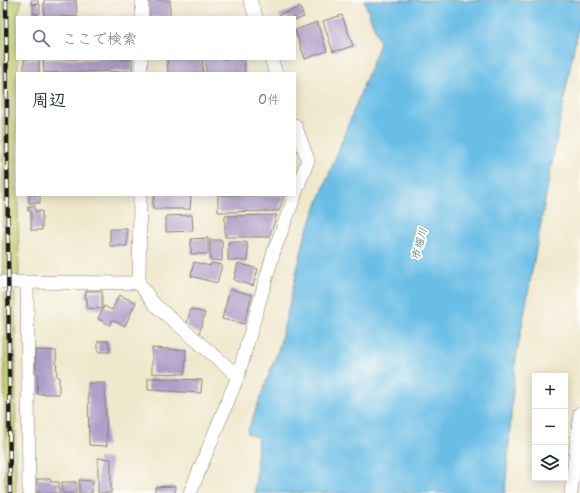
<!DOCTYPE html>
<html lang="ja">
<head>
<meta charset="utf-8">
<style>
  :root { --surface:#fff; --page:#f6f6f7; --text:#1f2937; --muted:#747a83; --line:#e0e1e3 }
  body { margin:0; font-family:"Shantell Sans","Klee One",sans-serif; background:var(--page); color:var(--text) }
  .controls { position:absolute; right:12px; bottom:12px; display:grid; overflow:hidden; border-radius:0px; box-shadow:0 2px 10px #0003 }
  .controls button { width:36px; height:36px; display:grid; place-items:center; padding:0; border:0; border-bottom:1px solid var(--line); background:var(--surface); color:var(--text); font:20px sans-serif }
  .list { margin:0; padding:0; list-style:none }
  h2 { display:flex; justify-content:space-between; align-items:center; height:52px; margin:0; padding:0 16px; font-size:17px }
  h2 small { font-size:13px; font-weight:400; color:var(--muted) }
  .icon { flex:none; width:22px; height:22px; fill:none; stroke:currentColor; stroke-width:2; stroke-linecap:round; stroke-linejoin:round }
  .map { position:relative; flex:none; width:580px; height:493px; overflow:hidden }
  .search { position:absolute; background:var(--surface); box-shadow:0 2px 10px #0003; left:16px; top:16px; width:280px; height:44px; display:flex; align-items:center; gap:10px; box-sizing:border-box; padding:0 14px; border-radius:0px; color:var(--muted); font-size:15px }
  .panel { position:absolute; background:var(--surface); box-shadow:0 2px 10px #0003; left:16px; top:72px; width:280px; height:124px; border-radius:0px }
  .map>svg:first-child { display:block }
</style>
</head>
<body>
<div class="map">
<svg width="580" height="493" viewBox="0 0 580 493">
  <rect width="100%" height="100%" fill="#fdfcf7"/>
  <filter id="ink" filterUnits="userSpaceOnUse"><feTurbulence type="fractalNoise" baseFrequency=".025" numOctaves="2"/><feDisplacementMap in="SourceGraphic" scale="8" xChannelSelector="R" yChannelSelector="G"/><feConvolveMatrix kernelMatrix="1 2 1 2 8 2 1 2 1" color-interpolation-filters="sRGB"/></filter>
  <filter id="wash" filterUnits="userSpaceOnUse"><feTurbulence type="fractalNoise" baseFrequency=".012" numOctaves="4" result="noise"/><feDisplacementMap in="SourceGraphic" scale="16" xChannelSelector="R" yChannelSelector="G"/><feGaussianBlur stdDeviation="0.9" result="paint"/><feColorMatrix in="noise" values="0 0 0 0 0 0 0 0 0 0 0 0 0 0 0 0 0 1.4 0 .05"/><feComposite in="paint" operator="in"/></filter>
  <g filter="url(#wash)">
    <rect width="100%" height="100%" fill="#f0e8cd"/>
    <path fill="#c2cf71" stroke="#6f7646" d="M2 0H22L17 17 18 73H17V195H18L19 276H3Z
      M4 293H15L16 493H5Z"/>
    <path fill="#6abee6" stroke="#436d81" d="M364 0H580V16L548 184 515 364 505 493H255L258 438 247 433 279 348 305 236 380 43Z"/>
    <g id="blocks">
      <path fill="#af9fc8" d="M31 0H38V4H31Z
        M44 0H76L77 17H44Z
        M149 0H170V17H149Z
        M33 4H40V14H33Z
        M300 7 304 17 295 20V17H280L279 15Z
        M342 15 353 46 333 52 323 21Z
        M317 22 327 51 305 59 295 30Z
        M24 59H39V73H24Z
        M43 59H132V71L44 73Z
        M167 59H203V73H168Z
        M206 59H244L245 73H206Z
        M29 195H40V203H29Z
        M155 195H189L191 196 190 209H153V198H155Z
        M218 195H284L279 211 218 212Z
        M28 206H35V211H42V230H31V211H28Z
        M192 215 193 231 166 232V216Z
        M277 215 269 237H225V216Z
        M110 229H127V246H110Z
        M208 238V254H191V239Z
        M210 240H222V261L210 260Z
        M228 242H247L248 261 228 260Z
        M194 262 210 266 211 263 222 265 217 283 191 276Z
        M238 263 258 269 253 286 234 280Z
        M230 289 252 295 244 324 222 319Z
        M86 291H102V309L87 308V298H85Z
        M119 295 136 302 125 326 112 320 110 325 98 319 104 306 112 310Z
        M191 309 205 313 199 334 186 326Z
        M98 341H109L110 352H98Z
        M152 348 186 350 185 374 152 373Z
        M35 350 56 351 57 377H59V394H37L38 375H36Z
        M148 378 202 380 201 393 148 390Z
        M88 383H105L107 446 89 445Z
        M98 458 111 459V493H98Z
        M37 479H50L51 482H59V493H37Z
        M79 480 93 481 92 493H79Z
        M62 482H76V493H62Z
        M175 486V493H155V487Z"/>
    </g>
  </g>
  <g filter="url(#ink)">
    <use href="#blocks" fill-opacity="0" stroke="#868274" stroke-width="1"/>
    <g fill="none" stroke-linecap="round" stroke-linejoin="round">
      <g stroke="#868274" stroke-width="14">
        <path id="street" d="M250 0 256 17
          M142 17V0
          M271 59 276 73
          M141 73V59
          M295 125 308 160 295 194
          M140 195 139 283 154 304 238 376
          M0 282 139 283
          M27 282 29 493
          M190 493 238 376 274 251 295 195
          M571 493 580 413"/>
      </g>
      <use href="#street" stroke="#fff" stroke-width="13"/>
      <g stroke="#1c1c1c" stroke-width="4.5">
        <path id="rail" d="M6 0 10 493"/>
      </g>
      <use href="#rail" stroke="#fdfcf7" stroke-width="3" stroke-dasharray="9" stroke-linecap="butt"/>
    </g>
  </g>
  <g text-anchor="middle" stroke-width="4" stroke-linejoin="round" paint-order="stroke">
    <g font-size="11" font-style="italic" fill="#3b5d6d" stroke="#fdfcf7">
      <text transform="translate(419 244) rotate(-75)" y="4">市堀川</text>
    </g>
  </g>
</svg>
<div class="controls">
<button>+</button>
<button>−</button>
<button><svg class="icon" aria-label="layers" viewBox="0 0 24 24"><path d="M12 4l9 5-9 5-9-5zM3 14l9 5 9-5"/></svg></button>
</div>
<div class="search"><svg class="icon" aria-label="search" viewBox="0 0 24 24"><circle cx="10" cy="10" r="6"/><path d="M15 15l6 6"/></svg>ここで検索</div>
<section class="panel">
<h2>周辺<small>0件</small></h2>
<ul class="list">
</ul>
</section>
</div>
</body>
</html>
